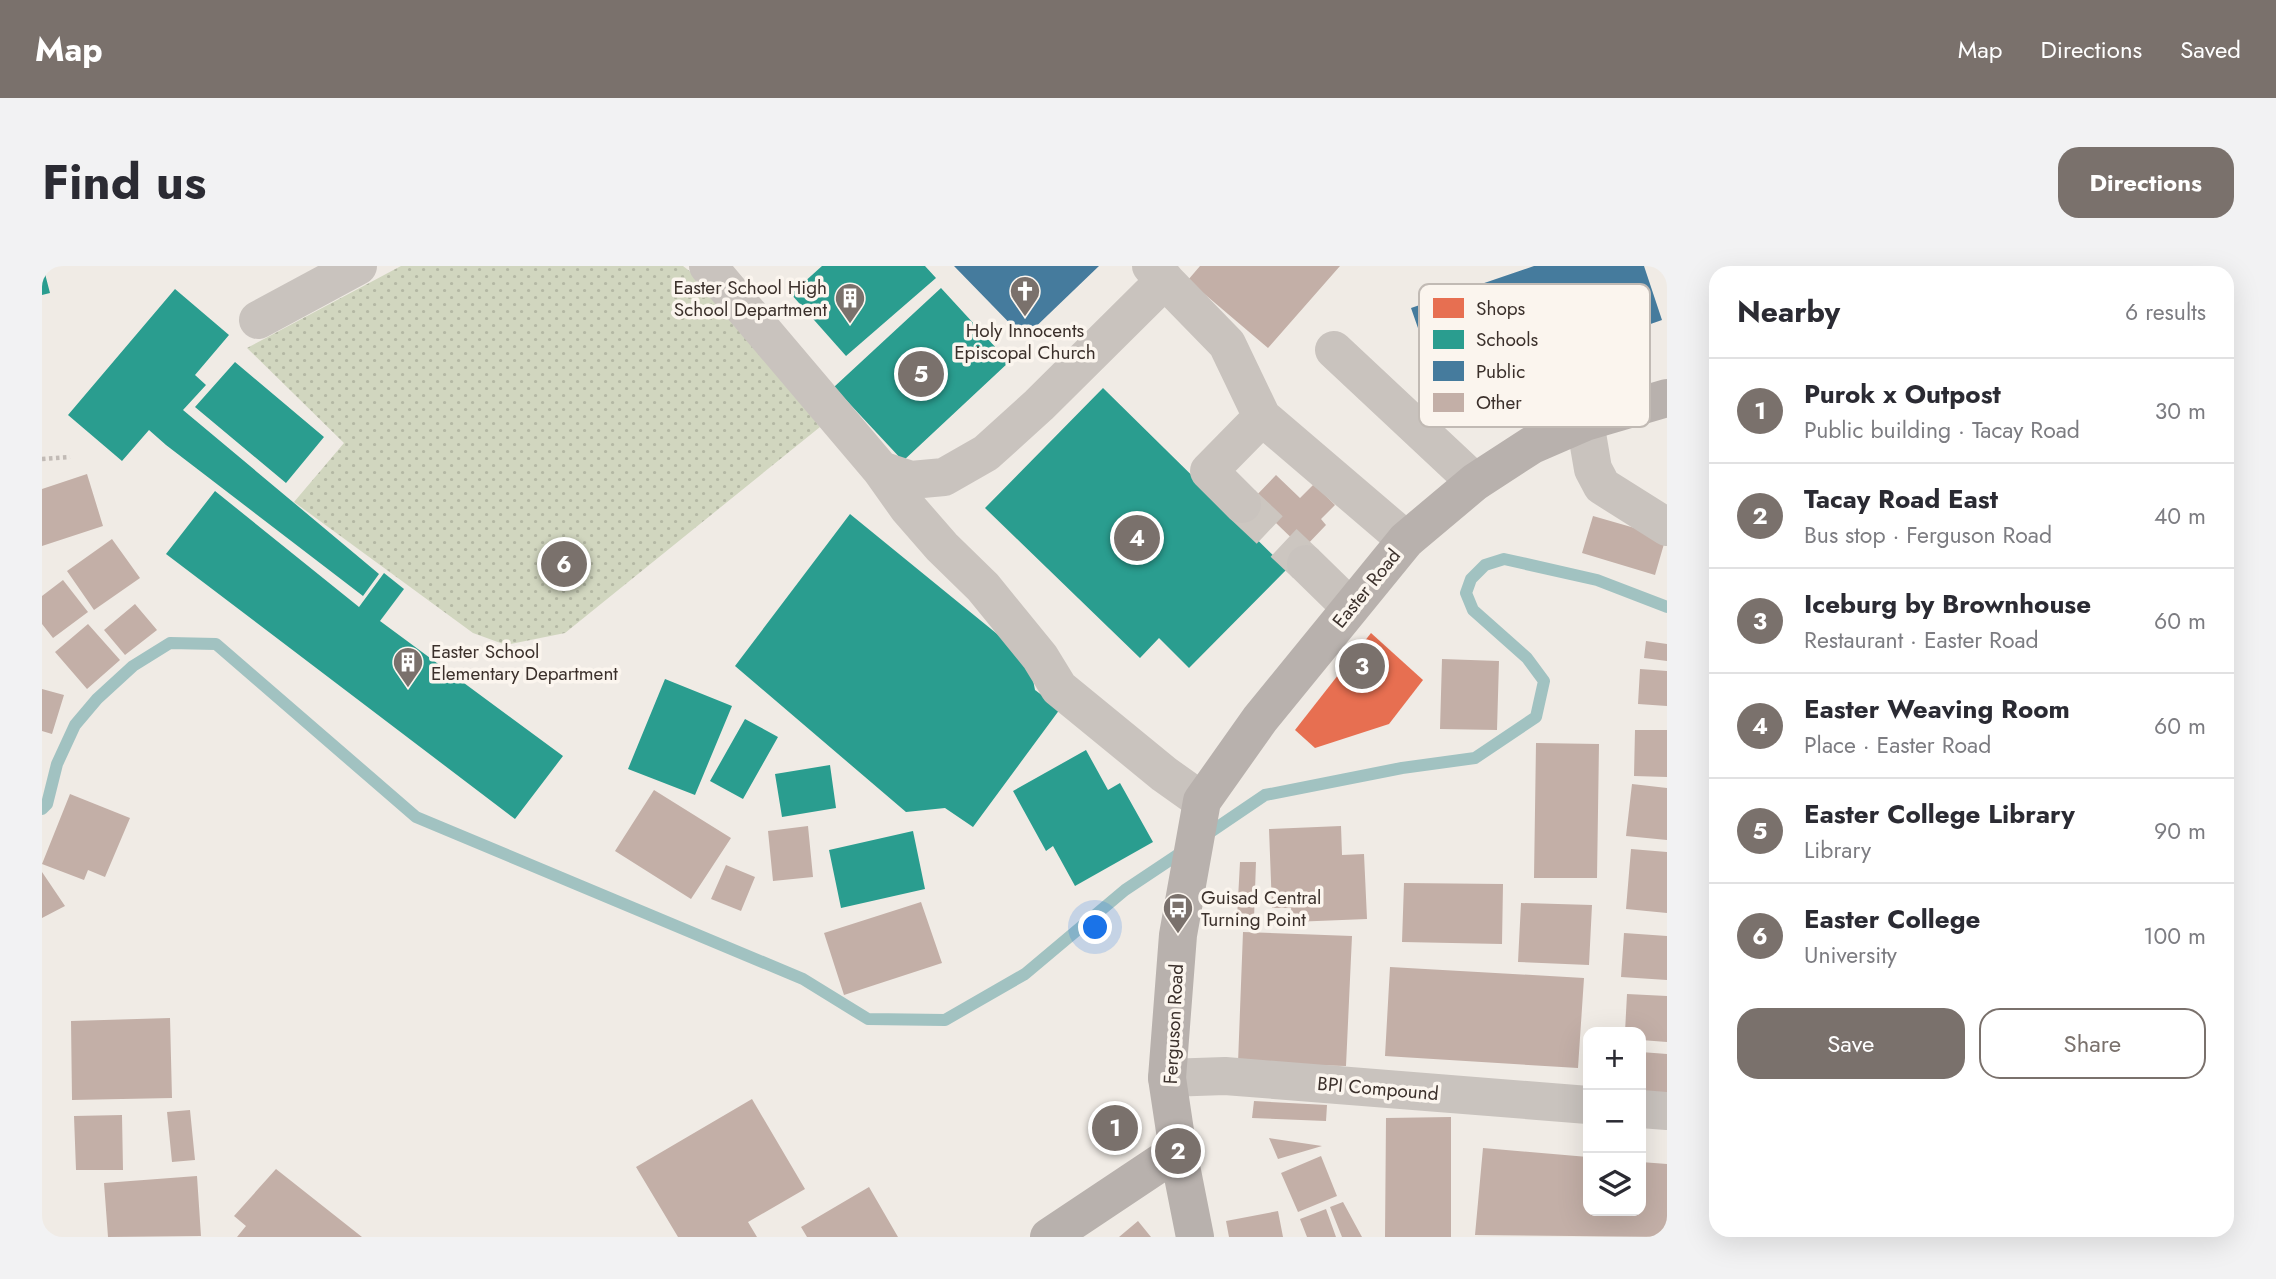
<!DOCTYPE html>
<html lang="en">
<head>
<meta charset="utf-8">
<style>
  :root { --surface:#fff; --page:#f2f2f3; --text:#2b2b33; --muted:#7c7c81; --line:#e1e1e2; --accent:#7a716c }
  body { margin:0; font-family:Jost,sans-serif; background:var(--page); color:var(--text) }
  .controls { position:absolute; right:21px; bottom:21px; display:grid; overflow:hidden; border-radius:14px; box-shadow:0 7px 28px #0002 }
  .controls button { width:63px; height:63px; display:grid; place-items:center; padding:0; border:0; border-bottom:2px solid var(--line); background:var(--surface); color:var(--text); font:35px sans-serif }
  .you { position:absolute; left:1054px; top:662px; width:24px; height:24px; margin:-18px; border:5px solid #fff; border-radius:50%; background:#1a73e8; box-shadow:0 0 0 10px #1a73e833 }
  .badge { display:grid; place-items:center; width:46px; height:46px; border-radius:50%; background:var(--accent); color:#fff; font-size:23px; font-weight:700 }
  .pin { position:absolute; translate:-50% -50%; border:4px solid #fff; box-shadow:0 2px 7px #0006 }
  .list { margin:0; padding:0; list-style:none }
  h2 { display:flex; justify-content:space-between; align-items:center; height:91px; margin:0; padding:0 28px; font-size:30px }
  h2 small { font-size:23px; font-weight:400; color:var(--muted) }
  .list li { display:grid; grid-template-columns:46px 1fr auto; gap:21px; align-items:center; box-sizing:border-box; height:105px; padding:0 28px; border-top:2px solid var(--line) }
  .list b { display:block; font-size:26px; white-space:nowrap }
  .list p { margin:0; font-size:23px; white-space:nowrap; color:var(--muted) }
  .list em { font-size:23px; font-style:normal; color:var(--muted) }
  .actions { display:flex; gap:14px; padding:21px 28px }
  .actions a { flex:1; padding:16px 0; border:2px solid var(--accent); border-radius:21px; text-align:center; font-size:24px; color:var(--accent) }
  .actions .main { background:var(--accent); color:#fff }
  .icon { flex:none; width:38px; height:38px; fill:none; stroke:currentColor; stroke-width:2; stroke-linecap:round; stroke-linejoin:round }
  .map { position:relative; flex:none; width:1625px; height:971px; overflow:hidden; border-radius:21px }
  header { display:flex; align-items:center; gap:42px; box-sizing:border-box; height:98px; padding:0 35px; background:var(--accent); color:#fff }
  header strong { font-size:33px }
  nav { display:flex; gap:38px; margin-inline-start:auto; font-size:24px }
  .intro { display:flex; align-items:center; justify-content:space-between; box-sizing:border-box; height:168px; padding:0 42px }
  h1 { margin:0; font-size:49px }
  .button { padding:18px 32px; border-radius:21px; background:var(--accent); color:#fff; font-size:24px; font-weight:700 }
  main { display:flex; gap:42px; padding:0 42px }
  aside { flex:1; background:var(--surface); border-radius:21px; box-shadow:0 7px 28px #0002 }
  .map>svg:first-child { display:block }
</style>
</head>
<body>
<header>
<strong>Map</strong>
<nav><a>Map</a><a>Directions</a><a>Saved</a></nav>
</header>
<div class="intro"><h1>Find us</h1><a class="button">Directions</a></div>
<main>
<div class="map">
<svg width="1625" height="971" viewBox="0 0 1625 971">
  <defs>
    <pattern id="grass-dots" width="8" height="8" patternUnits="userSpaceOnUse" patternTransform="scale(1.75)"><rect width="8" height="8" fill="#d1d6bf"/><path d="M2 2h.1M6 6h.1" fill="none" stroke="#b4b8a4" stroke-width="1.8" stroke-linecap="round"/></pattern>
  </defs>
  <rect width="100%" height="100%" fill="#f0ebe5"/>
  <path fill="url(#grass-dots)" d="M359 0H641L667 20 778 161 523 367 464 379 431 367 252 236 302 177 205 82Z"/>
  <path fill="#e76f51" d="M1329 367 1381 414 1347 458 1273 482 1253 464Z"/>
  <path fill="#2a9d8f" d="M1 0 8 27 0 29V1Z
    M780 0H883L894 12 804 90 749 28Z
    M899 22 967 96 861 195 792 121Z
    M133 23 187 69 153 109 164 119 141 144 337 308 321 330 124 179 107 164 80 195 26 149Z
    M193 96 282 171 244 217 153 141Z
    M1061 122 1245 303 1147 402 1117 372 1098 392 943 242Z
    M173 225 317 341 342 307 362 323 338 355 521 490 473 553 124 288Z
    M808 248 987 394 993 424 1018 443 931 561 903 542 864 546 693 400Z
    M623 413 690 440 653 529 586 503Z
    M703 453 736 471 701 533 668 515Z
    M1044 484 1066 524 1078 517 1111 576 1033 620 1011 580 1004 585 971 525Z
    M788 499 794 542 740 551 733 508Z
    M871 565 883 623 799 642 787 584Z"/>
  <path fill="#457b9d" d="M912 0H1057L982 72Z
    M1492 0H1602L1620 54 1400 131 1369 42Z
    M1082 841 1097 861 1064 886 1049 866Z"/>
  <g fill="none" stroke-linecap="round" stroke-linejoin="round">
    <path stroke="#a1c2c1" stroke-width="12" d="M0 543 5 538 15 498 33 459 55 433 91 400 128 377 174 378 374 551 761 713 826 753 903 754 983 708 1083 624 1143 584
      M1161 571 1223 529 1360 502 1433 492 1494 451 1502 415 1485 392 1431 344 1424 327 1429 313 1443 299 1462 293 1555 314 1625 341"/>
  </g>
  <path fill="#c3afa7" d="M1158 0H1298L1226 82 1146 14Z
    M45 208 61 260 0 280V223Z
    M1234 209 1258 232 1272 218 1293 239 1279 253 1284 259 1261 283 1210 234Z
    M1551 250 1624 271 1613 309 1540 287Z
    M70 273 98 312 52 344 25 305Z
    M21 314 46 346 11 372 0 358V330Z
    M93 338 115 364 83 389 62 364Z
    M46 358 78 394 45 423 13 386Z
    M1604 375 1625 378V395L1602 392Z
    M1400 393 1457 395 1455 464 1398 463Z
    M1598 403 1625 405V440L1596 438Z
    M0 423 22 429 10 468 0 465Z
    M1593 464H1625V511L1592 510Z
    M1494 477 1557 478 1555 612H1492Z
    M1590 518 1625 522V574L1584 570Z
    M612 524 689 572 649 633 573 585Z
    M28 528 88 552 63 611 46 604 42 614 0 598Z
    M766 560 771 611 731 615 726 565Z
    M1299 560 1300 589 1322 588 1325 653 1250 656 1249 642H1230L1227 563Z
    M1589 583 1625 586V647L1584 643Z
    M1198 596H1214L1212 653 1195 652Z
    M684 599 713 611 699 645 669 633Z
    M0 606 23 640 0 652Z
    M1362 617 1461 618 1460 678 1360 676Z
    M879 636 900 697 802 729 782 667Z
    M1479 637 1550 639 1547 699 1476 696Z
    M1201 666 1310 670 1304 800 1196 797Z
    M1582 667 1625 670V714L1579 711Z
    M1348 701 1542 712 1536 802 1343 790Z
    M1585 728 1625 730V776L1599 774V766H1583Z
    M128 752 130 832 30 834 29 755Z
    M1599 786 1625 788V833L1599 832Z
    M710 833 763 923 706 956 715 971H636L594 901Z
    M1212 835 1285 839 1284 855 1210 852Z
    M148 844 153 894 130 896 125 846Z
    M80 849 81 904H34L32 850Z
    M1409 851V971H1343L1344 852Z
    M1227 872 1280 880 1236 893Z
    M1441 882 1546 891V945H1599V896L1625 898V971L1433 969Z
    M1279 890 1295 930 1256 946 1239 907Z
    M234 903 320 971H195L204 960 192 950Z
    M155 910 159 970 66 971 62 917Z
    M827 921 856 971H765L759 961Z
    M1301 936 1320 971H1300L1288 941Z
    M1284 943 1294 971H1265L1258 953Z
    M1236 945 1241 971H1187L1184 955Z
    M1096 955 1109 971H1077Z"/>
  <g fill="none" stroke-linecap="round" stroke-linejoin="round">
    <path stroke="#ccc6c0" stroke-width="38" stroke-dasharray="38 19" stroke-linecap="butt" d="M1200 238 1264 298"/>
    <path stroke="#c2bbb6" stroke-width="4.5" stroke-dasharray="3.5 3.5" stroke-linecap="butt" d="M0 193 28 191"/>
    <path stroke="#c9c3be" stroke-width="38" d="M666 0 839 204 869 214 902 211 944 187 997 139 1123 14
      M1109 0 1185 78 1220 151 1364 274
      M216 54 316 0
      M1292 84 1433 216
      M1543 156 1551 203 1560 220 1625 261
      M839 204 866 242 900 281 941 321 998 391 1017 422 1122 508 1160 535
      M1200 238 1167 205 1220 151
      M1264 298 1308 341
      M1125 812 1183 810 1546 839
      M1599 843 1625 845"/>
    <path stroke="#b8b1ad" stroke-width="38" d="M1007 971 1136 885
      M1153 971 1136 885 1125 812 1136 669 1160 535 1218 453 1364 274 1433 216 1490 179 1543 156 1625 132"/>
  </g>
  <defs>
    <g id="church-pin" transform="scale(1.575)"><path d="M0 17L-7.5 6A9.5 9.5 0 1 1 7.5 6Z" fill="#7a716c" stroke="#fbf5ee"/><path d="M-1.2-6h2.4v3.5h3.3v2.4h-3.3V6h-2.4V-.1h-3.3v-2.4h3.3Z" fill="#fff"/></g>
    <g id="building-pin" transform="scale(1.575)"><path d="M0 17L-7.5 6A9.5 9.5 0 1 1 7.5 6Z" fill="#7a716c" stroke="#fbf5ee"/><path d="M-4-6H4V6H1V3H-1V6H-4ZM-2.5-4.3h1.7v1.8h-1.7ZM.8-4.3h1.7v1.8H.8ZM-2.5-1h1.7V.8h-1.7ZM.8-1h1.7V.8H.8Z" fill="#fff"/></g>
    <g id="bus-pin" transform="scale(1.575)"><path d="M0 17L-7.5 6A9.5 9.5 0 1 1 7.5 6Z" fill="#7a716c" stroke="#fbf5ee"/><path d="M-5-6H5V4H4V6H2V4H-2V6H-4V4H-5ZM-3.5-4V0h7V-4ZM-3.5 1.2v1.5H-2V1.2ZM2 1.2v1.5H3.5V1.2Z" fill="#fff"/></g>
  </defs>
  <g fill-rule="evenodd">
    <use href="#church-pin" x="983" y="25"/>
    <use href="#building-pin" x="808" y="32"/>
    <use href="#building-pin" x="366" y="396"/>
    <use href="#bus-pin" x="1136" y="642"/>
  </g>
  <g text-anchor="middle" stroke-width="7" stroke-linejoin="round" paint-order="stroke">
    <g font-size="19" fill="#3b302b" stroke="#fbf5ee" text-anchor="start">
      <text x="785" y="28" text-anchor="end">Easter School High<tspan x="785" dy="22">School Department</tspan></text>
      <text x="983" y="71" text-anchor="middle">Holy Innocents<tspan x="983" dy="22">Episcopal Church</tspan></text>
      <text x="389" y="392">Easter School<tspan x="389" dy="22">Elementary Department</tspan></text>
      <text x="1159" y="638">Guisad Central<tspan x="1159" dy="22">Turning Point</tspan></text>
    </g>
    <g font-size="19" fill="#3b302b" stroke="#fbf5ee">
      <text transform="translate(1324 322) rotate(-51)" y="7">Easter Road</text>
      <text transform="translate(1131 758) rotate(-87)" y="7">Ferguson Road</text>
      <text transform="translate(1336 822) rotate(5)" y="7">BPI Compound</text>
    </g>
  </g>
  <rect x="1377" y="18" width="231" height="143" rx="10" fill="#fbf5ee" stroke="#c1bab4" stroke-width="2"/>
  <rect x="1391" y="32" width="31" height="20" fill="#e76f51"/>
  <rect x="1391" y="64" width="31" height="19" fill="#2a9d8f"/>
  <rect x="1391" y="95" width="31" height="20" fill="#457b9d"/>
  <rect x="1391" y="127" width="31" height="19" fill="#c3afa7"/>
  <g font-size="19" fill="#3b302b">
    <text x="1434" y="49">Shops</text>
    <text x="1434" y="80">Schools</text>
    <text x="1434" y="112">Public</text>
    <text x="1434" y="143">Other</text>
  </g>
</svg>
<div class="controls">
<button>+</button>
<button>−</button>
<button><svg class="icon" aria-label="layers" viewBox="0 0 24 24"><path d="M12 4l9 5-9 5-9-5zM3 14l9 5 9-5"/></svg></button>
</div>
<div class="you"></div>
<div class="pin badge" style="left:1073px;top:862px">1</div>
<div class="pin badge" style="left:1136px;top:885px">2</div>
<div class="pin badge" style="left:1320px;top:400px">3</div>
<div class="pin badge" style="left:1095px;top:272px">4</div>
<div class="pin badge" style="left:879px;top:108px">5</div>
<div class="pin badge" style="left:522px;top:298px">6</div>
</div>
<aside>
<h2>Nearby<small>6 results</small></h2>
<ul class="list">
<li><span class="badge">1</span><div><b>Purok x Outpost</b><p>Public building · Tacay Road</p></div><em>30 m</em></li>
<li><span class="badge">2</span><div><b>Tacay Road East</b><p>Bus stop · Ferguson Road</p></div><em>40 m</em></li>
<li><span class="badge">3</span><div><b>Iceburg by Brownhouse</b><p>Restaurant · Easter Road</p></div><em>60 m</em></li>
<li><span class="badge">4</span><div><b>Easter Weaving Room</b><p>Place · Easter Road</p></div><em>60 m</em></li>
<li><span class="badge">5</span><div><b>Easter College Library</b><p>Library</p></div><em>90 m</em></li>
<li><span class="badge">6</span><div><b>Easter College</b><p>University</p></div><em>100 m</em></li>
</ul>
<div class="actions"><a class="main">Save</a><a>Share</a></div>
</aside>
</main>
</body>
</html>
